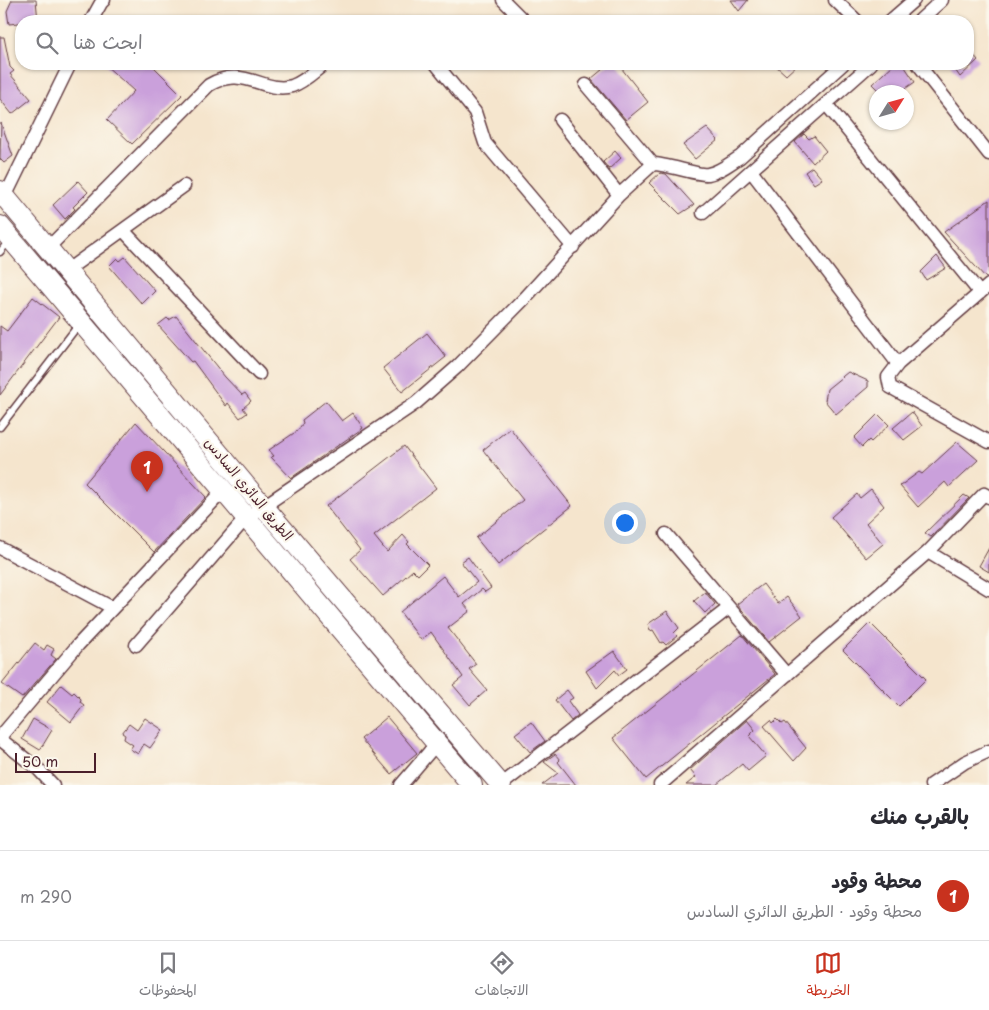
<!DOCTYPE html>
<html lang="ar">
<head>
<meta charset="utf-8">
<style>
  :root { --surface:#fff; --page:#f2f2f3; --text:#2b2b33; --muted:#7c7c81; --line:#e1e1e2; --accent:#c8321e }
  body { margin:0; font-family:"Playpen Sans","Playpen Sans Arabic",sans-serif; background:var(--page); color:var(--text); direction:rtl }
  .compass { position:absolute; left:869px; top:85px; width:45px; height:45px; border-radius:50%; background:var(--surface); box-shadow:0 1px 4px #0004; rotate:53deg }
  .scale { position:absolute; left:15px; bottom:12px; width:81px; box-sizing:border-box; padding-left:5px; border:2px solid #4a1f2b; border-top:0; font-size:14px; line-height:18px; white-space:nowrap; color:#4a1f2b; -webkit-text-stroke:4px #fbf7ec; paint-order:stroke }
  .you { position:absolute; left:624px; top:522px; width:18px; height:18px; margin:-12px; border:4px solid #fff; border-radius:50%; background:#1a73e8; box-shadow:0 0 0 8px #1a73e833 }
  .badge { display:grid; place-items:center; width:32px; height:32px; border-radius:50%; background:var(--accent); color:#fff; font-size:16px; font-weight:700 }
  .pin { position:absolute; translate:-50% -41px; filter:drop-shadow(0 1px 2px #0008) }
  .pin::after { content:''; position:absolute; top:26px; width:18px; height:15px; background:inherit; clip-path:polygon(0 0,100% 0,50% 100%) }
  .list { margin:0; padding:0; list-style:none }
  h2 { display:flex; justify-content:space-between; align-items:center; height:65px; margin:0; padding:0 20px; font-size:21px }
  h2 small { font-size:16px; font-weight:400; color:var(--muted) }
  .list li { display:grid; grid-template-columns:32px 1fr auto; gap:15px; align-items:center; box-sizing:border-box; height:90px; padding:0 20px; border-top:1px solid var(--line) }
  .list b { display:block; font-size:19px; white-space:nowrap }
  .list p { margin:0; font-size:16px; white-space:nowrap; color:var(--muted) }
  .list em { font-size:16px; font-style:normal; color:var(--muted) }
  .icon { flex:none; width:28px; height:28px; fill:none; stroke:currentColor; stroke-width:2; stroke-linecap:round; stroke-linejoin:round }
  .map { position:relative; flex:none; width:989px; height:785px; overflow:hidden; direction:ltr }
  .search { position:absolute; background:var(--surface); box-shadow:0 1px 4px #0004; left:15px; right:15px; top:15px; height:55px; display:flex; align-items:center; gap:12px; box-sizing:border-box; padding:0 18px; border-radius:20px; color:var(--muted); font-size:19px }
  .sheet { height:155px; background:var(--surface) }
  nav { display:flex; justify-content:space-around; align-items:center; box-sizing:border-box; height:70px; border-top:1px solid var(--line); background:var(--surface); font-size:14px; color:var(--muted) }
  nav a { display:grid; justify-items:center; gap:2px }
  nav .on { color:var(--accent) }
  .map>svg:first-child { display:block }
</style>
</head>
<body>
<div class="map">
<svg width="989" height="785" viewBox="0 0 989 785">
  <rect width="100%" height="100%" fill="#fbf7ec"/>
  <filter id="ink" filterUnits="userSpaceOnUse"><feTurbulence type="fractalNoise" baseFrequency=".02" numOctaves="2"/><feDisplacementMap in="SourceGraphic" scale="10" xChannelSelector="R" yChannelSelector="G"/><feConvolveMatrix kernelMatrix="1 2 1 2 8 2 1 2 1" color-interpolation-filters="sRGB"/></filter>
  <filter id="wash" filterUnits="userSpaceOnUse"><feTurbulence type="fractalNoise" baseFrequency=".0096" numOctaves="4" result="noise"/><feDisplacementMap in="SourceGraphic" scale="20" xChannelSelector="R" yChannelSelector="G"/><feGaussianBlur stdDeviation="1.12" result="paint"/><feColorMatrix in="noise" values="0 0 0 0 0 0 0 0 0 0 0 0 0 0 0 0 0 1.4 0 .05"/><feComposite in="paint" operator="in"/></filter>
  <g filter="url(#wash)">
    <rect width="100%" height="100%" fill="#f5e5cd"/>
    <g id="blocks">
      <path fill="#caa0db" d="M12 0H36L38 21 9 24 7 11Z
        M731 0H748L739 11Z
        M0 37H4L10 67 14 71 10 74 31 99 12 114 0 99Z
        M968 48 978 60 960 77 951 64H968Z
        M104 64H151L182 95 132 144 107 120 134 91Z
        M609 64H618L648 102 626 120 591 79Z
        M774 64H798L786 75Z
        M894 64H903L915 82 900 92H880L872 84Z
        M1 123 13 156 4 163 0 159Z
        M707 128 718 140 695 159 683 145Z
        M804 134 809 139 814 136 826 151 813 163 795 142Z
        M615 151 621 158 609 169 603 162Z
        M812 167 822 179 814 184 805 172Z
        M660 173 666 174 694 205 680 214 649 183Z
        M78 181 88 192 73 207 75 209 65 219 53 205Z
        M989 200V277L986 278 944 232Z
        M937 256 946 268 926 280 921 272Z
        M125 257 155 291 142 304 109 266 117 258 120 261Z
        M33 297 59 317 0 395V326L7 331Z
        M176 316 225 377 242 395 245 393 251 401 243 408 247 413 240 418 228 403 226 406 193 361 191 362 158 325 167 318 169 320Z
        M427 333 446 357 402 392 383 368Z
        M848 372 868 381V387L836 414 825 401 827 389Z
        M326 401 342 421 353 413 363 428 291 478 271 457 274 456 269 450 297 431 303 423 302 420Z
        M912 412 922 426 904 440 893 428Z
        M878 414 889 425 871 442 869 440 862 447 854 438Z
        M136 422 206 497 154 552 85 483Z
        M510 428 572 506 498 565 476 538 523 500 483 450Z
        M957 442 978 460 949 487 945 482 918 507 900 486 919 472 922 474Z
        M404 446 436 488 374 536 387 552 403 535 409 542 407 544 428 565 418 575 413 570 383 596 350 559 360 550 326 506Z
        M871 489 884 506 866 523 883 544 866 558 831 517 857 494 860 498Z
        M964 495 969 498 931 537 925 533Z
        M989 548V572L979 566Z
        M468 557 491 588 485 592 482 589 464 604 470 611 448 628 476 664 469 669 487 690 470 705 453 685 463 677 431 632 421 640 400 612 443 576 459 597 477 582 461 562Z
        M763 584 778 604 787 597 802 616 769 642 737 604Z
        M705 592 715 604 705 613 694 601Z
        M667 611 679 628 674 633 677 636 666 645 663 642 661 643 653 630 650 631 648 624Z
        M870 623 926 679 899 706 843 650Z
        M742 635 775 674 646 779 613 738Z
        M35 643 44 650 47 645 54 649 51 655 56 659 22 698 2 684Z
        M614 651 627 669 619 675 615 670 597 688 586 671Z
        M61 685 72 694 74 692 81 699 80 702 84 705 71 722 47 702Z
        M567 690 573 698 568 701 578 715 571 721 555 700Z
        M387 717 417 753 391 774 361 739Z
        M145 718 163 730 150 748 144 744 138 754 130 749 133 745 124 739 125 735 122 733 129 724 137 730Z
        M33 719 52 730 40 750 22 739Z
        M777 719 782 724 785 722 806 748 794 761 764 726 771 720 773 723Z
        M747 720 755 730 749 736 766 756 748 771 742 764 716 785H686L696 777 690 770Z
        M531 722 545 741 530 752 515 734Z
        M555 754 560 760 558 762 576 785H542L558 773 544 762Z"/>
    </g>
  </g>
  <g filter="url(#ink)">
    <use href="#blocks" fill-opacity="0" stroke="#643d43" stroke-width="1"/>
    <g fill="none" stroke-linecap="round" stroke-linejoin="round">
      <g stroke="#643d43" stroke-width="9">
        <path id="service" d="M0 252 8 242
          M0 427 80 323"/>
      </g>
      <g stroke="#643d43" stroke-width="15">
        <path id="minor" d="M503 0 524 21
          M835 0 857 21
          M91 21 101 3 104 0
          M890 21 914 0
          M919 21 942 0
          M436 64 475 112 485 143 573 247
          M918 64 989 154
          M586 85 653 164
          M826 104 980 293
          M560 120 619 195
          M751 171 898 364
          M5 197 70 64
          M703 213 871 64
          M123 230 259 374
          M47 249 209 85C243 64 264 94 292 86 304 82 315 71 324 64
          M66 271 184 186
          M989 285 898 364 888 377 890 387 989 442
          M666 534 787 675
          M0 548 113 608
          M928 552 984 494 989 497
          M136 645 246 518 416 403 457 367 525 298 619 195 653 164C667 164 700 176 708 174 720 172 730 163 740 157L843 64
          M0 737 78 645 223 491
          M0 739 38 769 53 785
          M401 785 437 743
          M501 785 729 608
          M660 785 928 552 989 589
          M931 785 965 762 989 751"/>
      </g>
      <g stroke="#643d43" stroke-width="22">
        <path id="trunk" d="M0 191 246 486 501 785
          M0 226 472 785"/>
      </g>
      <use href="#service" stroke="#fff" stroke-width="6"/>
      <use href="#minor" stroke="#fff" stroke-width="12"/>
      <use href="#trunk" stroke="#fff" stroke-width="20"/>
    </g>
  </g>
  <g text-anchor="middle" stroke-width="4.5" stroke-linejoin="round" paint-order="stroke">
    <g font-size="14" fill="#4a1f2b" stroke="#fbf7ec">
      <text transform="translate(249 489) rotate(50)" y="5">الطريق الدائري السادس</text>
    </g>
  </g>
</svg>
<svg class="compass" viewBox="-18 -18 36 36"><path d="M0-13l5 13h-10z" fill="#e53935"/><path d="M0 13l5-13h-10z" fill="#7c7c81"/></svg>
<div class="scale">50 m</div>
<div class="you"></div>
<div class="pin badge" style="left:147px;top:492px">1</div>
<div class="search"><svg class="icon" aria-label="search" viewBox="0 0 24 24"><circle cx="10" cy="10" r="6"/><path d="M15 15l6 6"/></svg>ابحث هنا</div>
</div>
<section class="sheet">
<h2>بالقرب منك<small></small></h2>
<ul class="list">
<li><span class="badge">1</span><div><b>محطة وقود</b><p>محطة وقود · الطريق الدائري السادس</p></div><em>290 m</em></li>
</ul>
</section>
<nav>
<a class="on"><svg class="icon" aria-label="map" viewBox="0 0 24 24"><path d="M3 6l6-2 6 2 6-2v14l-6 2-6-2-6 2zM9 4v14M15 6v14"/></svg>الخريطة</a>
<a><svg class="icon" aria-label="directions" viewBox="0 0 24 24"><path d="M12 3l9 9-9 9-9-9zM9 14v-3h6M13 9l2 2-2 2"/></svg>الاتجاهات</a>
<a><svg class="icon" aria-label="saved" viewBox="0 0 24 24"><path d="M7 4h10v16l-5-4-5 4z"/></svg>المحفوظات</a>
</nav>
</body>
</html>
